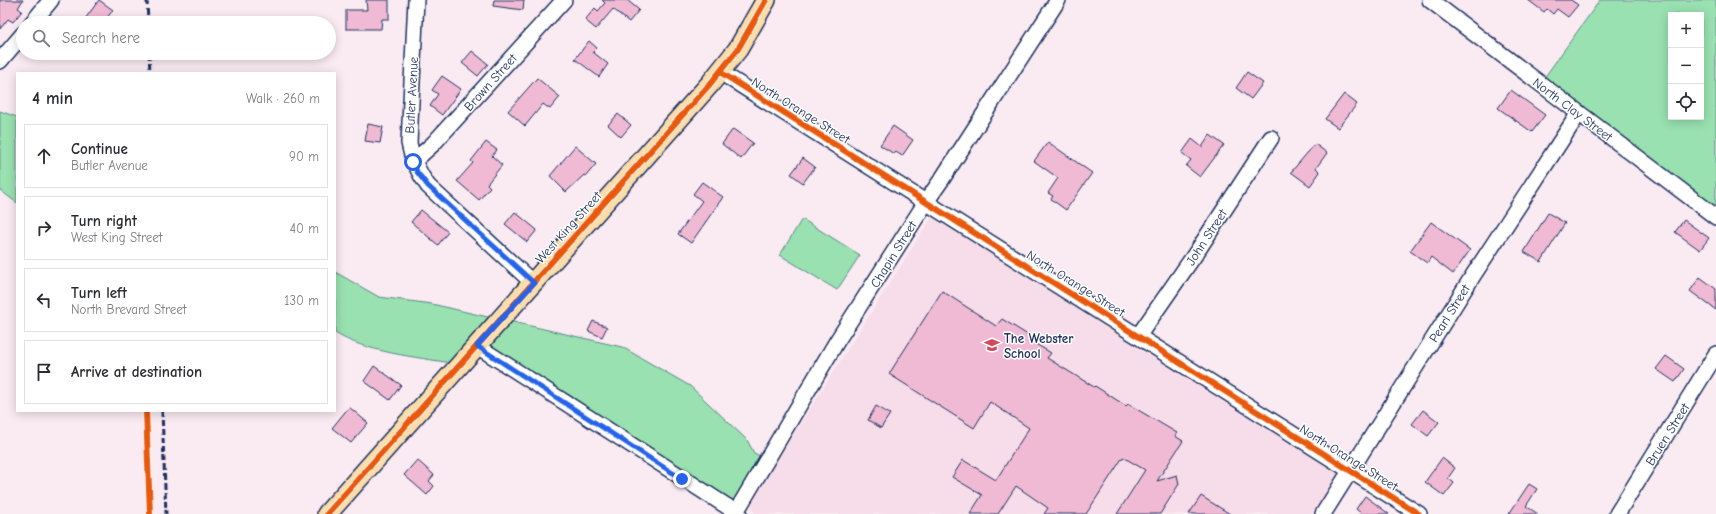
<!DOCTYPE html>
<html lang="en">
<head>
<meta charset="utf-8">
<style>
  :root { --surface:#fff; --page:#f2f2f3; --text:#2b2b33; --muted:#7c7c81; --line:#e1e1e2 }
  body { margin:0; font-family:"Comic Neue",sans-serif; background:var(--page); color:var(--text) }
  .controls { position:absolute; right:12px; top:12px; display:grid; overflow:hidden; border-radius:0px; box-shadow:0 2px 10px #0003 }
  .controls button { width:36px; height:36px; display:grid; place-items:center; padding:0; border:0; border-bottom:1px solid var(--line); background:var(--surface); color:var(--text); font:20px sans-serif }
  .stop { position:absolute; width:12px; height:12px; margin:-9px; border:3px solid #2563eb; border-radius:50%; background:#fff }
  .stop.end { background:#2563eb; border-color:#fff; box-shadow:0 1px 4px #0008 }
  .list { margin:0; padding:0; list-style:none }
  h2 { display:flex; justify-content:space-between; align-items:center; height:52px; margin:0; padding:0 16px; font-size:17px }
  h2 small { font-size:13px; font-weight:400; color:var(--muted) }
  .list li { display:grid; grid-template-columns:26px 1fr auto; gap:12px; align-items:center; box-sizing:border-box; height:64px; margin:0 8px 8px; padding:0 8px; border:1px solid var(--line); border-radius:0px }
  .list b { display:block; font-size:15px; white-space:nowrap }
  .list p { margin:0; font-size:13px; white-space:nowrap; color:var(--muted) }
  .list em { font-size:13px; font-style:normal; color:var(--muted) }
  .icon { flex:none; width:22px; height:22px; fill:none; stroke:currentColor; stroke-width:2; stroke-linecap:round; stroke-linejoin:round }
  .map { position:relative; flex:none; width:1716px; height:514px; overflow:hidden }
  .search { position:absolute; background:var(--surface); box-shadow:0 2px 10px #0003; left:16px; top:16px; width:320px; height:44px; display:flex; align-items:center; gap:10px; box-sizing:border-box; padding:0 14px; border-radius:22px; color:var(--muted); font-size:15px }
  .panel { position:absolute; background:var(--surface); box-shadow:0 2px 10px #0003; left:16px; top:72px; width:320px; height:340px; border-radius:0px }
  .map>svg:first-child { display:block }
</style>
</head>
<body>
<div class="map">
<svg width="1716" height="514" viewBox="0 0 1716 514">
  <rect width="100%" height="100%" fill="#faeaf2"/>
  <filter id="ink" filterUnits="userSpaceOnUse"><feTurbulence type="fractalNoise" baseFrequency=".025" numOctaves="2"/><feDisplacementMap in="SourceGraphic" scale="8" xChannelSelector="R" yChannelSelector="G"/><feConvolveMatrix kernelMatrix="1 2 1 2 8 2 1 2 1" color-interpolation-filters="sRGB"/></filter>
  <g filter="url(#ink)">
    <path fill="#f7dce9" d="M932 217 1338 474 1312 514H755L750 503Z"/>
    <path fill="#99e1b0" stroke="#5a8887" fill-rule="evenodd" d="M1600 0H1716V209L1544 78ZM1671 15H1701V117H1671Z
      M0 111 17 117V203L0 190Z
      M802 219 860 255 837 290 780 255Z
      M335 272 379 297 432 304 492 318 451 363C416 357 365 352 335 333Z
      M509 321 622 347 690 386 747 440 754 453 760 456 733 503 636 442 571 396 540 380 487 345Z"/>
    <path fill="#f0bad4" stroke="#1b2f5e" d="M0 0H23L18 8 22 11 13 22 8 19 0 29Z
      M99 0 113 10 103 23H82Z
      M366 0H389V19H382L381 29H346V10H367Z
      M494 0H524L523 10 493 6Z
      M602 0H627L639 10 629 22 613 9 596 29 585 20 595 8 598 11 605 3Z
      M1528 0H1571L1578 5 1568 17 1557 9 1553 14 1547 9 1544 12Z
      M589 41 597 48 593 52 608 64 599 77 575 59Z
      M472 51 488 64 478 76 462 63Z
      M1247 72 1263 83 1251 99 1236 88Z
      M442 76 461 89 442 115 430 106 438 94 432 90Z
      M537 78 560 97 550 109 543 104 525 126 508 111Z
      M1511 90 1545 115 1532 132 1498 108Z
      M1344 94 1357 104 1338 128 1325 119Z
      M618 114 631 125 621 137 608 125Z
      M368 124 383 127 380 143 365 141Z
      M893 126 913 140 902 156 896 152 894 154 880 145Z
      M733 129 753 143 741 159 722 144Z
      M1210 135 1224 145 1200 177 1186 166 1191 160 1182 153 1192 139 1202 147Z
      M486 142 497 150 492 156 502 165 487 184 490 187 479 200 457 181 473 163 471 161Z
      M1048 142 1092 173 1066 210 1051 199 1053 196 1048 193 1058 178 1034 161Z
      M1315 144 1327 153 1316 168 1320 172 1310 186 1291 172Z
      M575 146 596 164 586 176 584 175 566 192 550 176Z
      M803 158 815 167 803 183 791 174Z
      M702 182 723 197 691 243 678 234 702 201 693 194Z
      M421 210 448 232 438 245 411 222Z
      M515 212 537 230 527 242 505 224Z
      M1548 213 1565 223 1541 262 1524 252Z
      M1684 220 1709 238 1700 250 1675 232Z
      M1431 222 1470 250 1453 274 1431 257 1427 263 1410 251Z
      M1700 277 1716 289V310L1690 291Z
      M942 291 996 326 1002 319 1031 337 1029 340 1051 353 1047 358 1094 387 1095 386 1126 406 1128 404 1177 433 1175 436 1183 441 1157 481 1177 475 1179 484 1160 514H1117L1145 470 1123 457 1086 514H1044L1048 508 1016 486 998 514H970L982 495 952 477 963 460 996 480 1029 428 990 402 974 428 889 374Z
      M593 321 607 327 602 337 588 331Z
      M1666 356 1684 369 1675 382 1656 369Z
      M374 366 401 385 390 400 364 381Z
      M876 406 890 414 881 428 868 420Z
      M349 407 368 423 351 443 332 428Z
      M1423 410 1439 422 1428 436 1412 424Z
      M1442 458 1455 468 1448 478 1454 483 1444 496 1425 482Z
      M417 460 434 475 429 481 434 486 427 495 404 475Z
      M1529 484 1537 489 1526 506 1538 514H1509Z
      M1201 496 1230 514H1189Z
      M1365 496 1389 514H1362L1356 509Z"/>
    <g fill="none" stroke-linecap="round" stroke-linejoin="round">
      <g stroke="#1b2f5e" stroke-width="18">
        <path id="minor" d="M416 0 409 143C412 160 418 172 428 186L533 283
          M1430 0 1716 217
          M32 23 51 0
          M0 61 23 34
          M720 72 1419 514
          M413 162 433 144 564 0
          M1139 335 1196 253 1271 138
          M477 346 739 514
          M736 512 837 341 926 202 942 179 1058 0
          M1323 514 1474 274 1579 113
          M1617 514 1716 354"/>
      </g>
      <g stroke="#1b2f5e" stroke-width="22">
        <path id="major" d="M327 514 710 84 738 49 766 0"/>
      </g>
      <use href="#minor" stroke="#fff" stroke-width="15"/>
      <use href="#major" stroke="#faddab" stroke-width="19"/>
      <path stroke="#1b2f5e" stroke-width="3" stroke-dasharray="6 3" stroke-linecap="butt" d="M147 0 148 23
        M149 53 150 73
        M162 411 166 514"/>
      <g stroke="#fff" stroke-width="8">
        <path id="cycleway" d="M720 72 1419 514
          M146 411 150 514
          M327 514 710 84 738 49 766 0"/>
      </g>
      <use href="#cycleway" stroke="#e8590c" stroke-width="6"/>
    </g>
  </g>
  <g fill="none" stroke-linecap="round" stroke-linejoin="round" filter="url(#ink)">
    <path stroke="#2563eb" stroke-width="5" d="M413 162 417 172 428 186 534 283 477 346 682 479"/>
  </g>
  <defs>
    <g id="school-bare" transform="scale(1.2)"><path d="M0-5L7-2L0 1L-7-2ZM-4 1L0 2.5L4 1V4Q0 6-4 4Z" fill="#d1495b" stroke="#fff" stroke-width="2.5" paint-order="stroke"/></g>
  </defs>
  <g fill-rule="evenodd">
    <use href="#school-bare" x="992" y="345"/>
  </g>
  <g text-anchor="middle" stroke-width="3" stroke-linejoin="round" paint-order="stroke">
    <g font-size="13" fill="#1b2f5e" stroke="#fff">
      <text transform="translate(490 82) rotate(-48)" y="5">Brown Street</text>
      <text transform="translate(411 95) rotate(-87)" y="5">Butler Avenue</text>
      <text transform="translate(1573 109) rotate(37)" y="5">North Clay Street</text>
      <text transform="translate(801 110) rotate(32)" y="5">North Orange Street</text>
      <text transform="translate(568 227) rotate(-48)" y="5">West King Street</text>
      <text transform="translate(1206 237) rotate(-57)" y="5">John Street</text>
      <text transform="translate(893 254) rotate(-58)" y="5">Chapin Street</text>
      <text transform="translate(1076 283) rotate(32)" y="5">North Orange Street</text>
      <text transform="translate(1449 313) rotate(-58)" y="5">Pearl Street</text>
      <text transform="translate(1667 434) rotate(-58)" y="5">Bruen Street</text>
      <text transform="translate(1349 457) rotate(32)" y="5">North Orange Street</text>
    </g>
    <g font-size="13" font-weight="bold" fill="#1b2f5e" stroke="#fff" text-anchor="start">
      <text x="1004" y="343">The Webster<tspan x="1004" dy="15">School</tspan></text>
    </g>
  </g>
</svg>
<div class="controls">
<button>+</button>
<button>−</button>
<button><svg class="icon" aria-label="locate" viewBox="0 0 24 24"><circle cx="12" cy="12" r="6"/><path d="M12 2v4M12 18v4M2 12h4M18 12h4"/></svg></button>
</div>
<div class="stop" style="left:413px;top:162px"></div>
<div class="stop end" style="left:682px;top:479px"></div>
<div class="search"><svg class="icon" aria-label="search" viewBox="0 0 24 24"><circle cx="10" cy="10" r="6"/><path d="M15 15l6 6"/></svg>Search here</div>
<section class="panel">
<h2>4 min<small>Walk · 260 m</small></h2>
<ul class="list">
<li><svg class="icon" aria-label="ahead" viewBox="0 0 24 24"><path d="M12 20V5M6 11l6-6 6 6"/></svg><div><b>Continue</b><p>Butler Avenue</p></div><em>90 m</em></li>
<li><svg class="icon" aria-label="right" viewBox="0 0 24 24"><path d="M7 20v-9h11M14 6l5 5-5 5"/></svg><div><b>Turn right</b><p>West King Street</p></div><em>40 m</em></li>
<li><svg class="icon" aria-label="left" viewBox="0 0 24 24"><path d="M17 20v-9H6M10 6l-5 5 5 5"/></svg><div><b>Turn left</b><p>North Brevard Street</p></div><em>130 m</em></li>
<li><svg class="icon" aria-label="arrive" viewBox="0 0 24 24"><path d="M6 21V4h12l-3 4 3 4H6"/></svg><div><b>Arrive at destination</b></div></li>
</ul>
</section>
</div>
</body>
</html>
